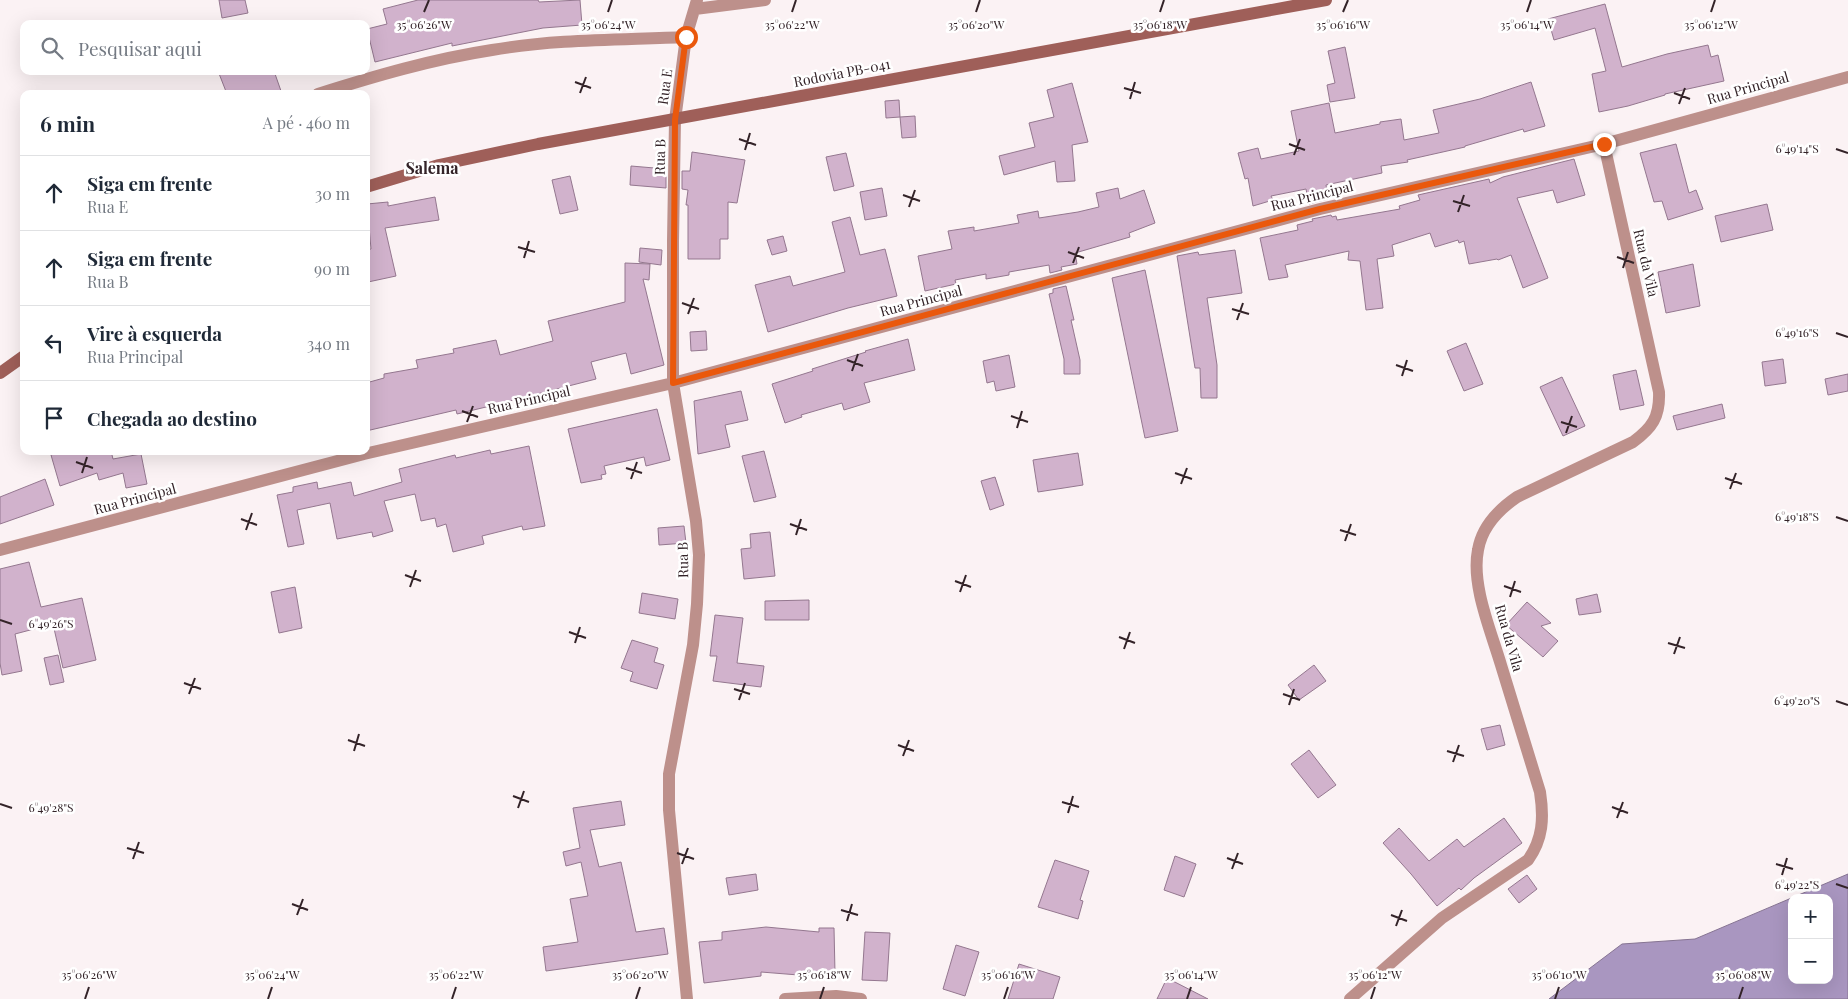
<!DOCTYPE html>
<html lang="pt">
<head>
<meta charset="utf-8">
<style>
  :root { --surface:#fff; --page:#f2f2f3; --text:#1f2937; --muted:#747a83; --line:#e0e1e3 }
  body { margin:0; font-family:"Playfair Display",serif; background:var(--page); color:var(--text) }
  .controls { position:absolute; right:15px; bottom:15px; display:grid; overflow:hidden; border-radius:10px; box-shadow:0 5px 20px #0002 }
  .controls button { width:45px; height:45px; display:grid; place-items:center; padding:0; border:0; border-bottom:1px solid var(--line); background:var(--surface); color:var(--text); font:25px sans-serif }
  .stop { position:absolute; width:15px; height:15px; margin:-11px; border:4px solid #ea580c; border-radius:50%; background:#fff }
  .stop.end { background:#ea580c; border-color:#fff; box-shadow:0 1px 5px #0008 }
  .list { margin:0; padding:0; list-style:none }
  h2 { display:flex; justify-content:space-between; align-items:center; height:65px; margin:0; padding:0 20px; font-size:21px }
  h2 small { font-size:16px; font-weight:400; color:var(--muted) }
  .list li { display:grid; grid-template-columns:32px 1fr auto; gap:15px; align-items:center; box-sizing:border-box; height:75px; padding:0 20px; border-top:1px solid var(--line) }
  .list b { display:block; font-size:19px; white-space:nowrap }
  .list p { margin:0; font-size:16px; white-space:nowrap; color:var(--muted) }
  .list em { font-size:16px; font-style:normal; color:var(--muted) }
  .icon { flex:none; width:28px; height:28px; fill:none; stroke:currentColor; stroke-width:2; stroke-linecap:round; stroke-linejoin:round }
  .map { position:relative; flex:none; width:1848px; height:999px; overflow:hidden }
  .search { position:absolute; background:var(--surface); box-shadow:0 5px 20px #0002; left:20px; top:20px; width:350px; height:55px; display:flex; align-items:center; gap:12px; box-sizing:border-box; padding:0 18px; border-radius:10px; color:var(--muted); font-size:19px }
  .panel { position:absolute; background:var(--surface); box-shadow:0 5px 20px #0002; left:20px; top:90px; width:350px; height:365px; border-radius:10px }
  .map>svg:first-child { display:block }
</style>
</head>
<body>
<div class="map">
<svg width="1848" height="999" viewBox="0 0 1848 999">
  <rect width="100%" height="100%" fill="#fbf2f4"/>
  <path fill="#a996c0" stroke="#867492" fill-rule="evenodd" d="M1848 874V999H1549L1622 944 1695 939ZM1792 898H1829V980H1792Z"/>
  <path fill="#d1b2cc" stroke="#94778f" d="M219 0H245L248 13 222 18Z
    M418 0H538L539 2 580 0 582 25 543 28 452 46V43L375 62 367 29 387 24 383 9Z
    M1605 4 1622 67 1667 54 1708 45 1711 57 1718 55 1724 81 1665 94V95L1628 106 1599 112 1592 74 1606 71 1595 28 1554 40 1548 19Z
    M1345 47 1355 98 1330 102 1327 85 1335 83 1328 51Z
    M218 71H274L281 91 272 94H227Z
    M1531 82 1545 126 1524 132 1523 129 1465 146V147L1407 160 1408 162 1381 166 1382 173 1326 185 1328 199 1309 204 1306 189 1271 196 1273 200 1253 206 1248 178 1245 179 1238 153 1258 148 1261 159 1299 151 1291 111 1329 103 1335 133 1380 124V122L1401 119 1404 140 1439 133 1433 110 1480 99Z
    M1072 83 1088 142 1072 145 1075 181 1057 182 1055 161 1004 175 999 156 1035 147 1029 123 1054 117 1047 90Z
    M899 100 900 117 886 118 885 101Z
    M915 116 916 137 902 138 900 117Z
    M1676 144 1689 193 1696 190 1703 209 1668 220 1662 201 1654 202 1640 153Z
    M692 152 745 160 737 203 728 202V239H720V259H688V205H686L688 190 682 189V171H690Z
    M846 153 854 186 834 191 826 157Z
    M1574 159 1585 195 1557 203 1553 190 1517 198 1548 278 1523 288 1511 255 1498 260 1497 259 1469 264 1464 241 1459 243 1458 240 1435 247 1430 233 1392 245 1394 256 1377 259 1383 308 1366 310 1360 261 1348 260 1349 251 1285 265 1288 277 1269 280 1260 238 1298 230 1297 225 1313 221 1312 219 1322 217 1331 215 1332 217 1336 216 1337 220 1400 209 1399 206 1420 200 1418 195 1489 179 1490 183 1503 177Z
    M631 166 666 169V188L630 185Z
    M570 176 578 210 560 214 552 180Z
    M882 188 887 216 865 220 860 192Z
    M1118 188 1120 199 1144 190 1155 223 1129 233 1130 237 1075 253 1077 264 1061 267 1062 270 1050 273 1049 265 1009 272V275L986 279V274L955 280 956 284 925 291 918 256 952 249 948 231 974 227V231L1019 223 1017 215 1038 211 1039 218 1078 212 1099 207 1096 193Z
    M435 197 439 220 385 228 396 276 368 282 366 273V250L371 249 367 204 388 202V206Z
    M1767 204 1773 230 1721 242 1715 216Z
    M850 217 860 255 885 249 897 296 848 308 768 332 755 285 790 276 793 286 845 272 832 222Z
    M783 236 787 251 772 255 767 240Z
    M640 248 662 250 661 265 639 262Z
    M1235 250 1242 293 1207 298 1217 365V398H1201L1200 368H1195L1177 256 1198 252 1199 255Z
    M625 263 650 264 649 280 643 279 664 365 631 374 626 353 591 362 596 379 486 407 457 414 456 410 366 431V383L384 378V374L418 368 416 360 454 353 453 349 496 340 500 355 553 341 548 321 625 302Z
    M1693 264 1700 306 1666 313 1658 272Z
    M1145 270 1178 431 1145 438 1112 278Z
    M1066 286 1074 320H1071L1080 360V374H1064V359L1049 294 1053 293V289Z
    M706 331 707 350 691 351 690 332Z
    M908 339 915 370 864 383 870 402 844 410 842 403 801 415 802 417 785 423 772 384 813 371 812 369 866 352 865 351Z
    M1466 343 1483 384 1464 391 1447 351Z
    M1009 355 1015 387 996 391 994 381 987 383 983 361Z
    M1783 359 1786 383 1765 386 1762 362Z
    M1636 370 1644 405 1620 410 1613 375Z
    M1848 374V391L1828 395 1825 379Z
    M1562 377 1585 426 1563 436 1540 387Z
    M741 391 748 420 725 425 730 447 698 454 694 401Z
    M1722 404 1725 418 1677 430 1673 416Z
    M657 409 670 460 646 466 644 457 604 466 606 474 601 475 602 479 581 483 568 429Z
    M529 446 545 526 523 530 522 526 482 536 484 544 453 552 446 524 437 527 435 518 421 521 415 494 384 501 393 531 373 537 372 532 337 539 330 503 297 510 304 544 288 547 277 495 293 492V487L317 482 318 489 351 482 354 496 402 482 399 469 455 455 456 458 490 450 491 454Z
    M64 451H111L113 459 141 454 147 484 126 488 123 473 99 480 97 473 60 486 51 455Z
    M764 451 776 497 754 502 742 456Z
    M1078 453 1083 485 1038 492 1033 460Z
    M995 477 1004 505 990 510 981 481Z
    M45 479 54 505 0 524V497Z
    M684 526 686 543 659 545 658 528Z
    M770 532 775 576 744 579 741 549 751 548 750 534Z
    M29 562 41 607 82 598 96 660 63 668 53 624 15 634 22 671 2 675 0 663V569Z
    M295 587 302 628 279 633 271 592Z
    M642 593 678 599 675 619 639 613Z
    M1597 594 1601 612 1579 615 1576 599Z
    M809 600V620H765V601Z
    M1527 602 1551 623 1541 626 1558 641 1543 657 1506 625Z
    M715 615 743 618 737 663 764 666 761 687 713 681 717 656H710Z
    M632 640 658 648 654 662 664 665 657 689 630 681 633 672 621 668Z
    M58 655 64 682 50 685 44 658Z
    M1314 665 1326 681 1299 700 1288 685Z
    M1500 725 1505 745 1487 750 1481 729Z
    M1309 750 1336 785 1318 798 1291 764Z
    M621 801 625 825 590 830 599 867 621 862 636 932 664 928 668 954 546 971 543 947 578 942 570 899 588 896 581 862 566 866 563 852 580 848 573 808Z
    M1504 818 1522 843 1474 878 1461 890 1459 888 1437 906 1411 874 1383 843 1399 828 1429 861 1457 839 1464 847Z
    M1175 856 1196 864 1184 897 1164 890Z
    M1055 860 1089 871 1080 900 1083 901 1078 919 1038 907Z
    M756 874 758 890 729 895 726 878Z
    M1527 875 1537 889 1519 903 1508 889Z
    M766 927 819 932V928H834L835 973H811V976L761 972V976L704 983 699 942 722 940V932Z
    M865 932 890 933 887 981 862 980Z
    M956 945 979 952 965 996 943 989Z
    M1019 964 1060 977 1053 999H1008Z
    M1167 978 1208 999H1157Z"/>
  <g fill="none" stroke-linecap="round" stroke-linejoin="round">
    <path stroke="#bd908b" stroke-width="12" d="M695 9 765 0
      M318 94C375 76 433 59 492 50 556 39 622 40 686 37
      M0 550 364 454 673 383 1320 209 1604 144 1848 77
      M687 999 669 810V774L693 645 697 604 699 555 696 521 673 383V241L675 120 686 37 697 0
      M785 999 836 996 861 999
      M1350 999 1442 918 1528 860C1543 839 1544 818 1540 792 1527 750 1514 707 1501 665 1491 631 1471 585 1478 550 1482 526 1498 510 1517 497L1633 442C1652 428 1660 417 1659 392L1604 144"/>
    <path stroke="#9f5f59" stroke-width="12" d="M366 187 439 165 538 144 1326 0
      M0 373 24 356"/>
  </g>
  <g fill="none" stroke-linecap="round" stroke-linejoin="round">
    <path stroke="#ea580c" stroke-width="6" d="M686 37 675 120 673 383 1320 209 1604 144"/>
  </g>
  <path fill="none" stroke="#332328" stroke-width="2" d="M424 12 429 0M608 12 612 0M792 12 796 0M976 12 980 0M1160 12 1164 0M1343 12 1348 0M1527 12 1531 0M1711 12 1715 0M575 82 591 88M1124 88 1141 93M580 93 586 77M1674 93 1690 99M1130 99 1135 82M1679 104 1685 88M739 139 756 145M1289 144 1305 150M1836 149 1848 153M745 150 750 133M1294 155 1300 139M903 195 920 201M1453 201 1470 206M909 207 915 190M1458 212 1464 195M518 247 535 252M1068 252 1084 258M1617 257 1634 263M524 258 529 241M1073 263 1079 247M1623 268 1628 252M682 303 699 309M1232 309 1249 314M688 314 694 298M1237 320 1243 303M1836 333 1848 337M847 360 863 366M1396 365 1413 371M852 371 858 354M1402 376 1407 360M462 411 478 417M1011 416 1028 422M467 422 473 406M1561 422 1577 427M1017 428 1022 411M1566 433 1572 416M76 462 93 468M626 468 642 473M82 473 87 457M1175 473 1192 479M1725 478 1742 484M631 479 637 462M1181 484 1187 468M1730 489 1736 473M1836 517 1848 521M241 519 257 525M790 524 807 530M246 530 252 513M1340 530 1356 535M796 535 801 519M1345 541 1351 524M405 575 421 581M955 581 971 587M1504 586 1521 592M410 587 416 570M960 592 966 575M1510 597 1515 581M0 620 12 624M569 632 586 638M1119 637 1135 643M575 643 580 627M1668 643 1685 648M1124 649 1130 632M1674 654 1680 637M184 683 201 689M734 689 750 694M189 694 195 678M1283 694 1300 700M739 700 745 683M1836 701 1848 705M1289 705 1294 689M348 740 365 746M898 745 914 751M354 751 359 734M1447 751 1464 756M903 756 909 740M1453 762 1459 745M513 796 529 802M1062 802 1079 807M0 804 12 808M1612 807 1628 813M518 808 524 791M1068 813 1073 796M1617 818 1623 802M127 848 144 853M677 853 694 859M1227 858 1243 864M133 859 139 842M682 864 688 848M1776 864 1793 869M1232 869 1238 853M1782 875 1787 858M1836 884 1848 888M292 904 308 910M841 910 858 915M297 915 303 899M1391 915 1407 921M847 921 852 904M1396 926 1402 910M85 999 89 987M268 999 272 987M452 999 456 987M636 999 640 987M820 999 824 987M1004 999 1008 987M1187 999 1191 987M1371 999 1375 987M1555 999 1559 987M1739 999 1743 987"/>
  <g text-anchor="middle" stroke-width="5" stroke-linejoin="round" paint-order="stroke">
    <g font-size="14" fill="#332328" stroke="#fff">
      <text transform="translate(842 73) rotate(-11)" y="5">Rodovia PB-041</text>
      <text transform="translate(665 87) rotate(-82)" y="5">Rua E</text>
      <text transform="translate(1748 88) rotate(-16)" y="5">Rua Principal</text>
      <text transform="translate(660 157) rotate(-89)" y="5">Rua B</text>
      <text transform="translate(1312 196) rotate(-14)" y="5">Rua Principal</text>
      <text transform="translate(1646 263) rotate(77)" y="5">Rua da Vila</text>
      <text transform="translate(921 301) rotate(-15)" y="5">Rua Principal</text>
      <text transform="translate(529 400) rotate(-13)" y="5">Rua Principal</text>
      <text transform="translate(135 499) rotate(-15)" y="5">Rua Principal</text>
      <text transform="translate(683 560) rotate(-91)" y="5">Rua B</text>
      <text transform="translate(1509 638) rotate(74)" y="5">Rua da Vila</text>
    </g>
    <g font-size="16" font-weight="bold" fill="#332328" stroke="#fff">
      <text x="432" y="174">Salema</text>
    </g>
  </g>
  <g font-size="12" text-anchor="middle" fill="#332328" stroke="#fff" stroke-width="5" stroke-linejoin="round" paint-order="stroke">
    <text x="424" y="29">35°06'26"W</text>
    <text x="608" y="29">35°06'24"W</text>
    <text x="792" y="29">35°06'22"W</text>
    <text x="976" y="29">35°06'20"W</text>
    <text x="1160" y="29">35°06'18"W</text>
    <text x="1343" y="29">35°06'16"W</text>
    <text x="1527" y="29">35°06'14"W</text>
    <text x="1711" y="29">35°06'12"W</text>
    <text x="1797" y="153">6°49'14"S</text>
    <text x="1797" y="337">6°49'16"S</text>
    <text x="1797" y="521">6°49'18"S</text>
    <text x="51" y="628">6°49'26"S</text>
    <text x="1797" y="705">6°49'20"S</text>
    <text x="51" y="812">6°49'28"S</text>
    <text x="1797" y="889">6°49'22"S</text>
    <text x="89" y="979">35°06'26"W</text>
    <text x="272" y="979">35°06'24"W</text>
    <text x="456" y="979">35°06'22"W</text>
    <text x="640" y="979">35°06'20"W</text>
    <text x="824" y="979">35°06'18"W</text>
    <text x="1008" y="979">35°06'16"W</text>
    <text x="1191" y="979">35°06'14"W</text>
    <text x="1375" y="979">35°06'12"W</text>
    <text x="1559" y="979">35°06'10"W</text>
    <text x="1743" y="979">35°06'08"W</text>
  </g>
</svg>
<div class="controls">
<button>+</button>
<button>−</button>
</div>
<div class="stop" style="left:686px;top:37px"></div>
<div class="stop end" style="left:1604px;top:144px"></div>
<div class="search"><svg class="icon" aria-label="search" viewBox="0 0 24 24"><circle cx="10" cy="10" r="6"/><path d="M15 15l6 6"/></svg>Pesquisar aqui</div>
<section class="panel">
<h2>6 min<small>A pé · 460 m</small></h2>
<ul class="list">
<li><svg class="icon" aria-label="ahead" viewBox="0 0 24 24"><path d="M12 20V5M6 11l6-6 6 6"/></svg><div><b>Siga em frente</b><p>Rua E</p></div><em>30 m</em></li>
<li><svg class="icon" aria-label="ahead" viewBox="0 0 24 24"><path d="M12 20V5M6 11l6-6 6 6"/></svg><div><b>Siga em frente</b><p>Rua B</p></div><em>90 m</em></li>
<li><svg class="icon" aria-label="left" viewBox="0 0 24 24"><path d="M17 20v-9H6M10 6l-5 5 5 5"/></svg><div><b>Vire à esquerda</b><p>Rua Principal</p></div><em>340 m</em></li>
<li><svg class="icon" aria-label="arrive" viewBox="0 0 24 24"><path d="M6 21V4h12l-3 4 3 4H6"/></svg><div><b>Chegada ao destino</b></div></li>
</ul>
</section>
</div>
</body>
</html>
